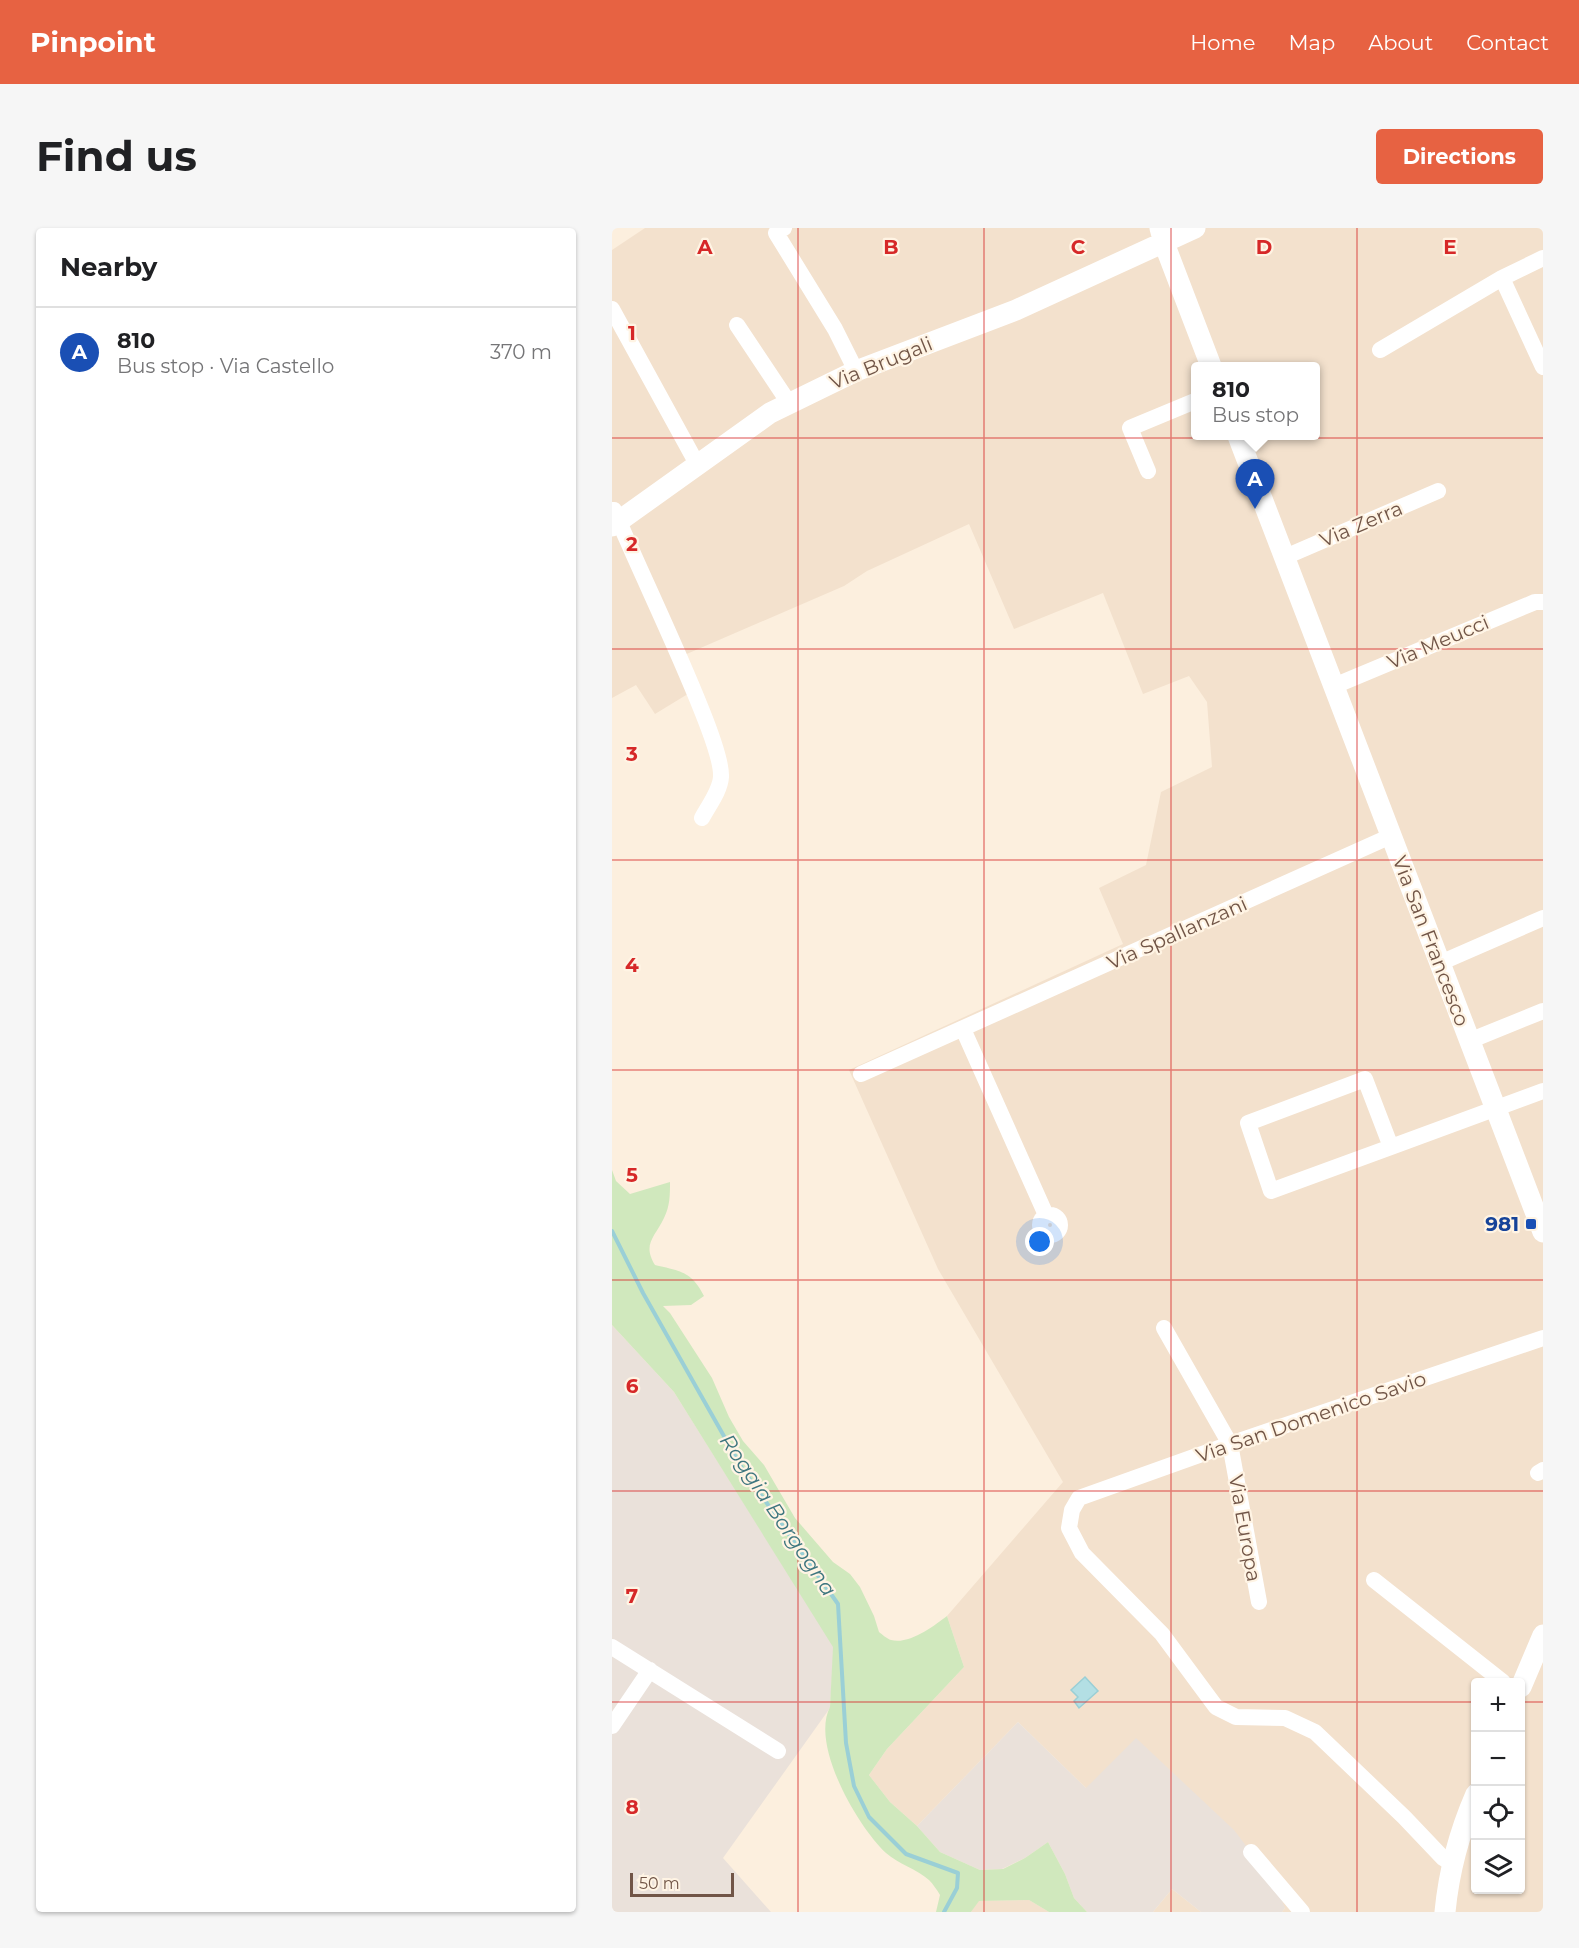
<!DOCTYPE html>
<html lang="en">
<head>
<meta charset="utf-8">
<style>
  :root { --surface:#fff; --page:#f6f6f6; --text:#202124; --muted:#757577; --line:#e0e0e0; --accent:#e76242 }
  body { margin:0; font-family:Montserrat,sans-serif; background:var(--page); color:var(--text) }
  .controls { position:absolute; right:18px; bottom:18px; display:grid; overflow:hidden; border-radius:6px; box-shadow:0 2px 4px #0004 }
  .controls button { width:54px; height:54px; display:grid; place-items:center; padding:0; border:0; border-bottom:2px solid var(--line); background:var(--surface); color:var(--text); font:30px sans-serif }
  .scale { position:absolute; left:18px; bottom:15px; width:104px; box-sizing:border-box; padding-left:6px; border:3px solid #715547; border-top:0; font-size:16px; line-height:21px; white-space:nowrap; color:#715547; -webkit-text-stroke:4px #fff4e4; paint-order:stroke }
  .you { position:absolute; left:428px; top:1014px; width:21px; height:21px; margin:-15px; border:4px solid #fff; border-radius:50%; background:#1a73e8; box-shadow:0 0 0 9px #1a73e833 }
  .badge { display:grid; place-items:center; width:39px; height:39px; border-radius:50%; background:var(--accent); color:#fff; font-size:20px; font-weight:700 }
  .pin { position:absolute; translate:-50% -50px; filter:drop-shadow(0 2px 3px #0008) }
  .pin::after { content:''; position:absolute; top:32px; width:21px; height:18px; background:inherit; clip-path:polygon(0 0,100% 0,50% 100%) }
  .popup { position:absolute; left:579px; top:134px; width:129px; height:78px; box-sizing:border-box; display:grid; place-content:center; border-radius:6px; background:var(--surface); filter:drop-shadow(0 2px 4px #0005); font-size:20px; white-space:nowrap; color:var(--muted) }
  .popup b { font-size:22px; color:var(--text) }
  .popup::after { content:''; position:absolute; left:50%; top:100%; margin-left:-12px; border:12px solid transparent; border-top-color:var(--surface) }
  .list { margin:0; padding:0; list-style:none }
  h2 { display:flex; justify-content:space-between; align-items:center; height:78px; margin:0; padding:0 24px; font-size:26px }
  h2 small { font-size:20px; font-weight:400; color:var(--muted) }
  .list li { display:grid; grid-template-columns:39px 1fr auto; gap:18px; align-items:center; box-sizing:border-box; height:90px; padding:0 24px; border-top:2px solid var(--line) }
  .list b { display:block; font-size:22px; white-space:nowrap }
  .list p { margin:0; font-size:20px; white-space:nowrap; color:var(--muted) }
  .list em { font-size:20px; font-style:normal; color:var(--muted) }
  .icon { flex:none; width:33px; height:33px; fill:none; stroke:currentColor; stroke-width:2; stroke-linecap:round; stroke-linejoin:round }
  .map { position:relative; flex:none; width:931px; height:1684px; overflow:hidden; border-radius:6px }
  header { display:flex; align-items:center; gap:36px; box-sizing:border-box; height:84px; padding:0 30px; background:var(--accent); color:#fff }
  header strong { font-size:28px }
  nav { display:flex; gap:33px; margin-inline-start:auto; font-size:21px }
  .intro { display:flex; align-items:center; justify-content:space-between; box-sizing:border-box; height:144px; padding:0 36px }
  h1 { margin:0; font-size:42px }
  .button { padding:15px 27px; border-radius:6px; background:var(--accent); color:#fff; font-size:21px; font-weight:700 }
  main { display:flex; gap:36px; padding:0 36px }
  aside { flex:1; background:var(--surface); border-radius:6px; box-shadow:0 2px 4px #0004 }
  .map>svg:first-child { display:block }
</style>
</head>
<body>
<header>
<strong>Pinpoint</strong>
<nav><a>Home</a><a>Map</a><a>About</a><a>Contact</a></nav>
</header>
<div class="intro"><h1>Find us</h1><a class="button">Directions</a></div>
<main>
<aside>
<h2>Nearby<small></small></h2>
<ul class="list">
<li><span class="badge" style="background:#1a4fb4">A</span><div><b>810</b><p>Bus stop · Via Castello</p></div><em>370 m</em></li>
</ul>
</aside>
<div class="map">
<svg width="931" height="1684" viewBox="0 0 931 1684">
  <rect width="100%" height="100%" fill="#fcefde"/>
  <path fill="#f3e1cd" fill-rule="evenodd" d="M33 0H931V1684H670L673 1680 475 1561 406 1494 305 1598 278 1574 257 1547 275 1521 352 1439 335 1388 451 1254 326 1041 237 842 511 716 487 660 534 637 549 564 600 539 595 474 577 448 531 466 491 365 402 401 357 296 255 343 232 358 70 428 84 461 43 486 24 457 0 470V22ZM583 138H703V208H583ZM864 1454H909V1662H864Z
    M560 1661 589 1684H541Z
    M417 1672 437 1684H359L366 1673Z"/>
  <path fill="#eae1da" d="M0 1097 62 1164 222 1419 218 1480 111 1630 159 1684H0Z
    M406 1494 474 1560 524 1510 622 1602 664 1657 673 1680 670 1684H589L560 1661 541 1684H475L462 1670 453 1646 436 1614 413 1630 390 1641 368 1642 328 1624 305 1598Z"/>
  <path fill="#d0e8bd" d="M0 942 4 953 18 966 58 954C58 967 58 978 52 990 43 1009 30 1016 43 1037 69 1043 80 1044 92 1068L79 1077 51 1078 58 1085 100 1150 117 1189 131 1213 152 1237 183 1290 221 1334 238 1346 248 1359 262 1388 267 1404C270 1406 275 1411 279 1412 297 1417 322 1398 335 1388L352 1439 275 1521 257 1547 278 1574 305 1598 328 1624 368 1642 391 1641 413 1630 436 1614 453 1646 462 1670 475 1684H437L417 1672 367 1673 359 1684H324L328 1667C325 1662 321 1656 317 1652 305 1641 286 1636 274 1625 246 1599 198 1517 218 1479L221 1419 62 1164 0 1097Z"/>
  <path fill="#b3dfe4" stroke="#9acfd6" stroke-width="1.5" d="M473 1449 486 1463 467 1480 462 1473 466 1469 459 1462Z"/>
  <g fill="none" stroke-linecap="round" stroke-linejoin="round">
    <path stroke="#9acfd6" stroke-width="4" d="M0 1003 31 1065 130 1240 226 1376 234 1515 242 1558 257 1589 294 1626 346 1645 345 1660 332 1684"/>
    <path stroke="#fff" stroke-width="16" d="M172 0 164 5 223 101 244 143
      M890 50 931 139
      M0 81 85 236
      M125 97 177 175
      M768 122 890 50 931 30
      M536 243 518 200 583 173
      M0 282H2C31 350 63 415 90 483 96 498 110 534 109 549 108 563 97 577 90 590
      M673 329 826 263
      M722 458 923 374H931
      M828 735 931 690
      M351 801 434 987
      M857 813 931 783
      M249 846 779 608
      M779 919 659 963 636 895 753 851 779 919 931 863
      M428 997a10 10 0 1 1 20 0a10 10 0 1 1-20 0Z
      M552 1100 618 1216 647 1374
      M926 1245 931 1242
      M762 1352 891 1454
      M0 1419 166 1523
      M0 1498 38 1442
      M639 1624 690 1684
      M839 1635 831 1630 792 1589 703 1504 673 1490 624 1489 604 1479 550 1406 470 1325 457 1300 460 1282 467 1270 618 1216 931 1110"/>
    <path stroke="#fff" stroke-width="21" d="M548 0 552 15 599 138
      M626 208 931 1004
      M0 298 158 185 244 143 404 82 583 0
      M909 1459 931 1407
      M833 1684C837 1642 847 1605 864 1566"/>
  </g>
  <path fill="none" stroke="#d62828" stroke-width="1.5" stroke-opacity="0.55" d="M186 0V1684M372 0V1684M559 0V1684M745 0V1684M0 210H931M0 421H931M0 632H931M0 842H931M0 1052H931M0 1263H931M0 1474H864M909 1474H931"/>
  <rect fill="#1a4fb4" stroke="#fff4e4" stroke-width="2" x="913" y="990" width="12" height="12" rx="3"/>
  <g text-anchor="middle" stroke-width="4.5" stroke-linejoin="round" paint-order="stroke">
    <g font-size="20" fill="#715547" stroke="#fff4e4">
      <text transform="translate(269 135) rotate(-22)" y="7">Via Brugali</text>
      <text transform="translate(749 296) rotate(-23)" y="7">Via Zerra</text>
      <text transform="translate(826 414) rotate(-23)" y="7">Via Meucci</text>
      <text transform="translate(565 705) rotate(-24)" y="7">Via Spallanzani</text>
      <text transform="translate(819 713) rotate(69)" y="7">Via San Francesco</text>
      <text transform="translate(699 1189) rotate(-19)" y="7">Via San Domenico Savio</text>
      <text transform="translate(633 1300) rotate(80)" y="7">Via Europa</text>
    </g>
    <g font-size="20" font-weight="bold" fill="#164399" stroke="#fff4e4" text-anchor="end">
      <text x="907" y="1003">981</text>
    </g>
    <g font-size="21" font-style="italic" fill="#3e767f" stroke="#fff4e4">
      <text transform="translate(166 1287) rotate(56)" y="7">Roggia Borgogna</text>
    </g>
  </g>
  <g font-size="20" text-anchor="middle" font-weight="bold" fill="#d62828" stroke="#fff4e4" stroke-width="4.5" stroke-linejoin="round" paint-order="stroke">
    <text x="93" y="26">A</text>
    <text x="279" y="26">B</text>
    <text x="466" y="26">C</text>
    <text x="652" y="26">D</text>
    <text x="838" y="26">E</text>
    <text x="20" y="112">1</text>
    <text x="20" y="323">2</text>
    <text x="20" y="533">3</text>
    <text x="20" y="744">4</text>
    <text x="20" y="954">5</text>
    <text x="20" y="1165">6</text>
    <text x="20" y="1375">7</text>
    <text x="20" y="1586">8</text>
  </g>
</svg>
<div class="controls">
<button>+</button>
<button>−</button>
<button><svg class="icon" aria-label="locate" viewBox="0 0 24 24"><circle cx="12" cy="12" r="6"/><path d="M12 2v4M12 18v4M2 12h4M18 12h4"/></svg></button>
<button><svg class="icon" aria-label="layers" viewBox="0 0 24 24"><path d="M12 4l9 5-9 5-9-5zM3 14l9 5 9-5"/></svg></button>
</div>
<div class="scale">50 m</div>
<div class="you"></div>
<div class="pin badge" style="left:643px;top:281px;background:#1a4fb4">A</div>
<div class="popup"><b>810</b>Bus stop</div>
</div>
</main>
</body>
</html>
